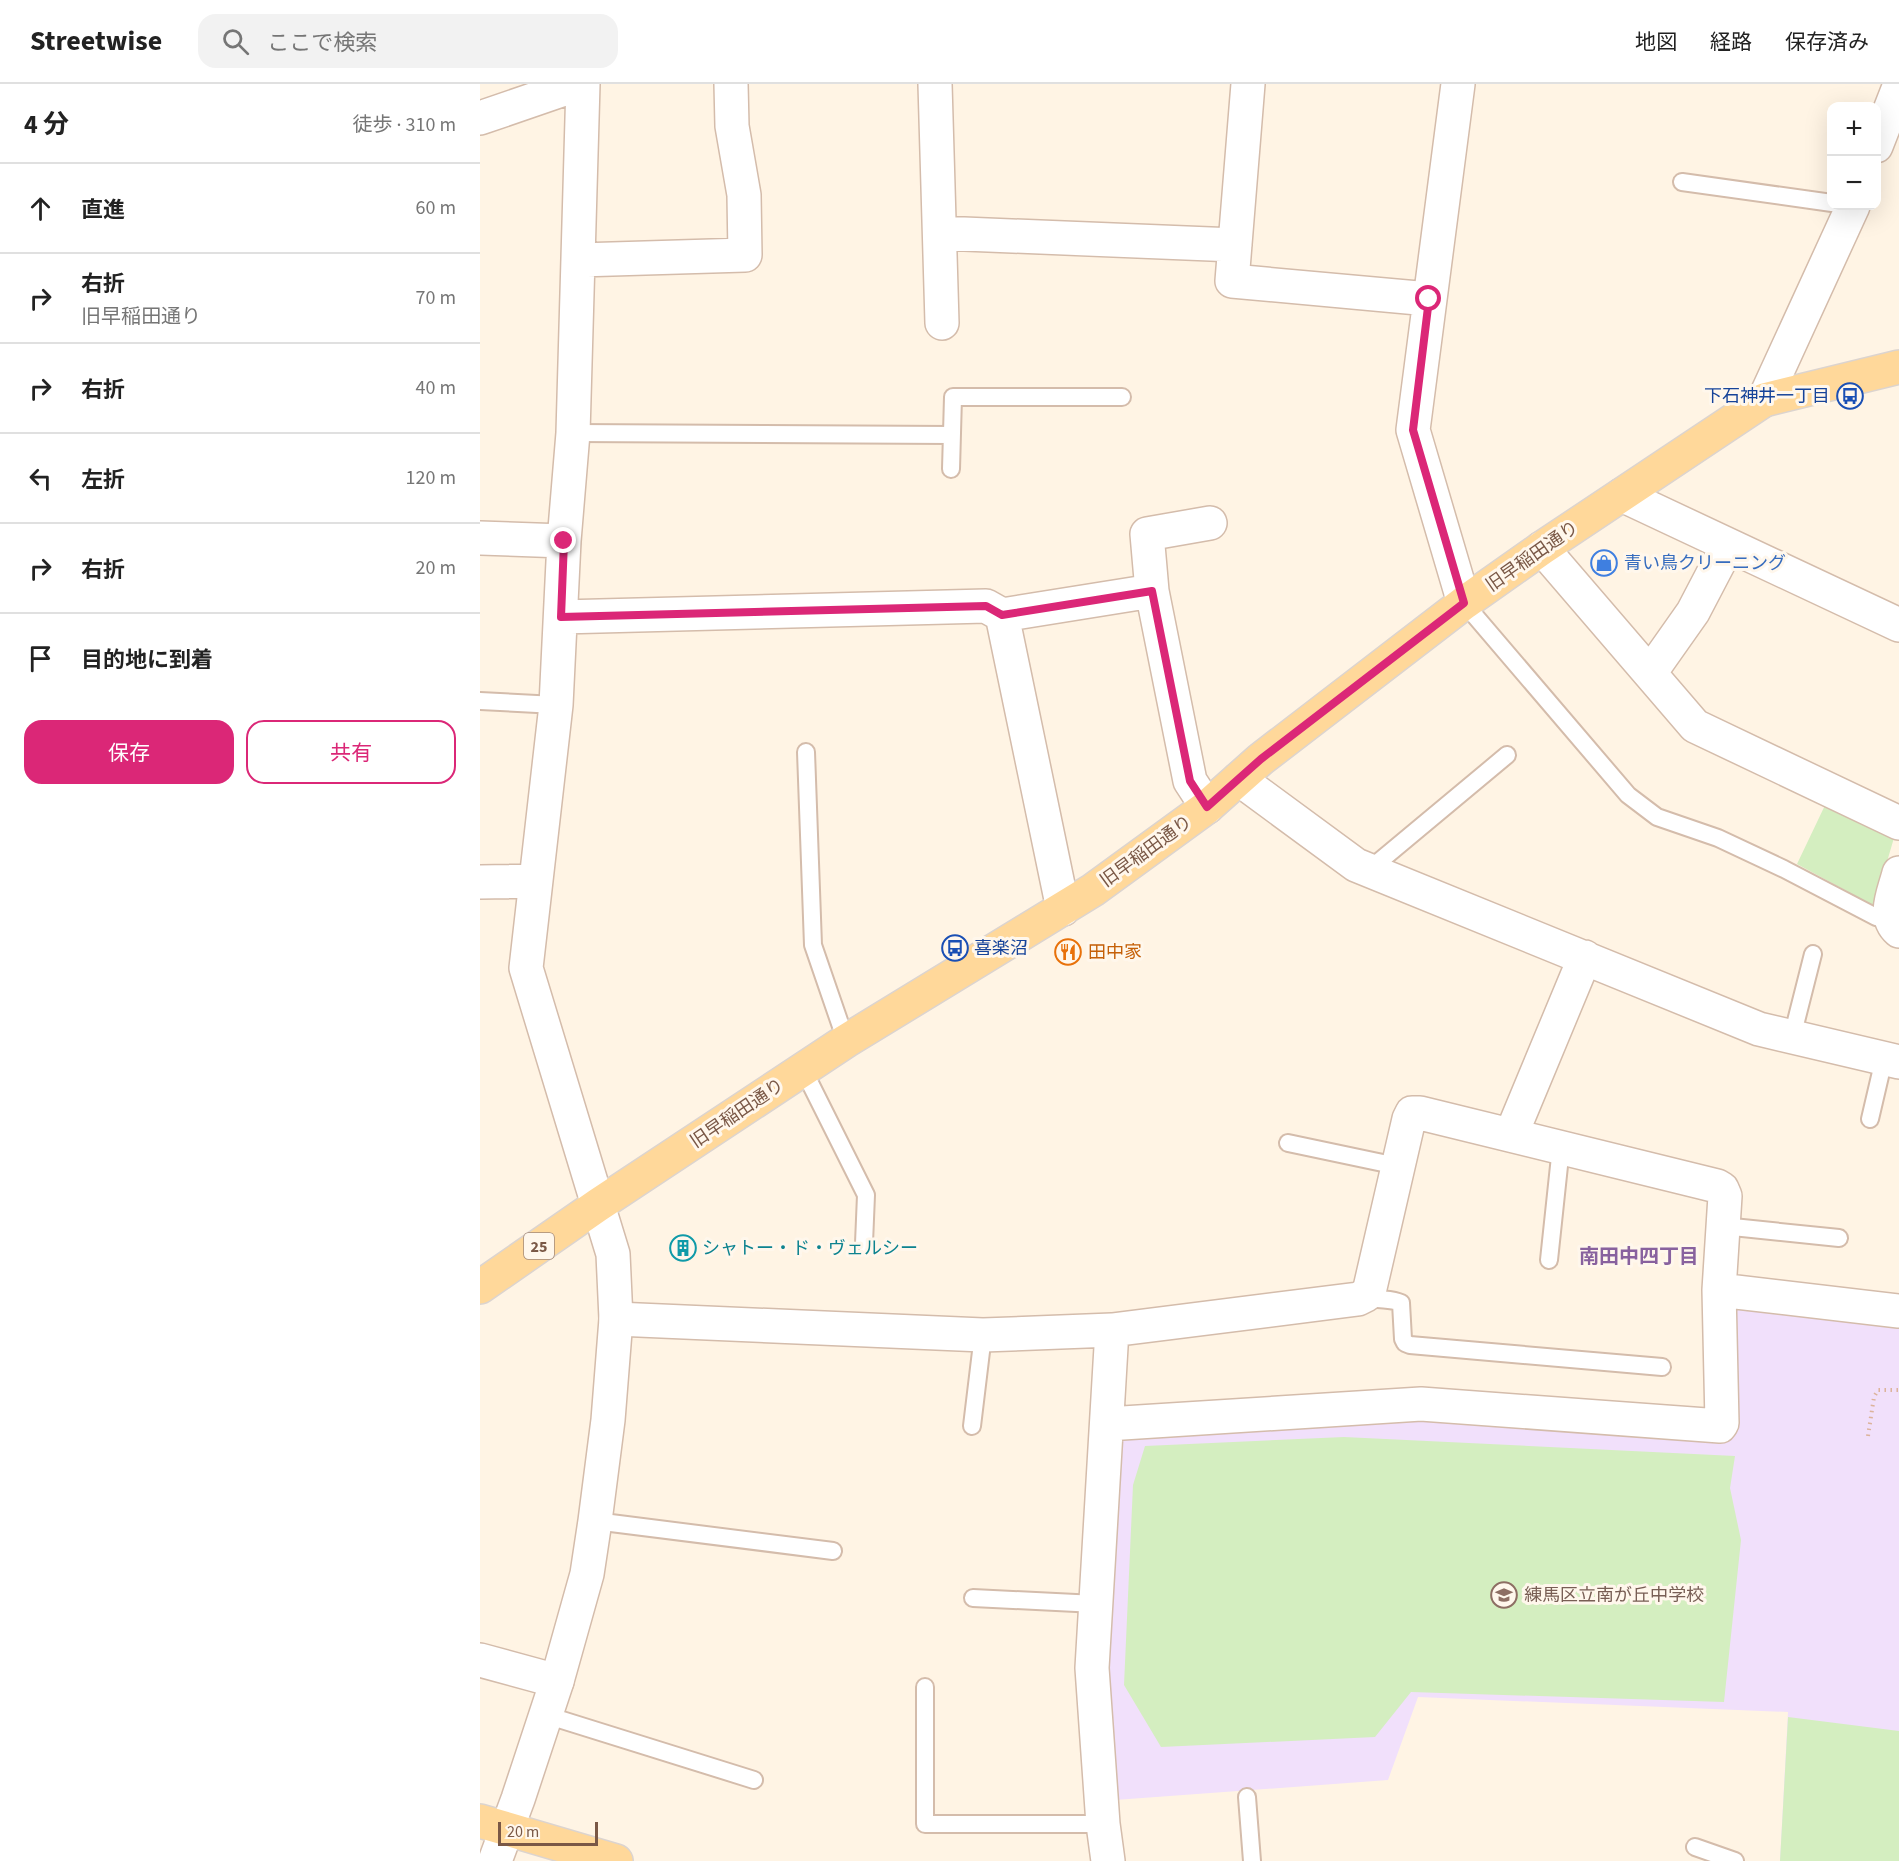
<!DOCTYPE html>
<html lang="ja">
<head>
<meta charset="utf-8">
<style>
  :root { --surface:#fff; --page:#f2f2f2; --text:#222; --muted:#767676; --line:#e0e0e0; --accent:#db2777 }
  body { margin:0; font-family:"Source Sans 3","Noto Sans JP",sans-serif; background:var(--page); color:var(--text) }
  .controls { position:absolute; right:18px; top:18px; display:grid; overflow:hidden; border-radius:12px; box-shadow:0 6px 24px #0002 }
  .controls button { width:54px; height:54px; display:grid; place-items:center; padding:0; border:0; border-bottom:2px solid var(--line); background:var(--surface); color:var(--text); font:30px sans-serif }
  .scale { position:absolute; left:18px; bottom:15px; width:100px; box-sizing:border-box; padding-left:6px; border:3px solid #7a5846; border-top:0; font-size:16px; line-height:21px; white-space:nowrap; color:#7a5846; -webkit-text-stroke:4px #fff7ec; paint-order:stroke }
  .stop { position:absolute; width:18px; height:18px; margin:-14px; border:4px solid #db2777; border-radius:50%; background:#fff }
  .stop.end { background:#db2777; border-color:#fff; box-shadow:0 2px 6px #0008 }
  .list { margin:0; padding:0; list-style:none }
  h2 { display:flex; justify-content:space-between; align-items:center; height:78px; margin:0; padding:0 24px; font-size:26px }
  h2 small { font-size:20px; font-weight:400; color:var(--muted) }
  .list li { display:grid; grid-template-columns:39px 1fr auto; gap:18px; align-items:center; box-sizing:border-box; height:90px; padding:0 24px; border-top:2px solid var(--line) }
  .list b { display:block; font-size:22px; white-space:nowrap }
  .list p { margin:0; font-size:20px; white-space:nowrap; color:var(--muted) }
  .list em { font-size:20px; font-style:normal; color:var(--muted) }
  .actions { display:flex; gap:12px; padding:18px 24px }
  .actions a { flex:1; padding:14px 0; border:2px solid var(--accent); border-radius:18px; text-align:center; font-size:21px; color:var(--accent) }
  .actions .main { background:var(--accent); color:#fff }
  .icon { flex:none; width:33px; height:33px; fill:none; stroke:currentColor; stroke-width:2; stroke-linecap:round; stroke-linejoin:round }
  .map { position:relative; flex:none; width:1419px; height:1777px; overflow:hidden }
  header { display:flex; align-items:center; gap:36px; box-sizing:border-box; height:84px; padding:0 30px; background:var(--surface); border-bottom:2px solid var(--line) }
  header strong { font-size:28px }
  nav { display:flex; gap:33px; margin-inline-start:auto; font-size:21px }
  .search { width:420px; height:54px; background:var(--page); display:flex; align-items:center; gap:15px; box-sizing:border-box; padding:0 21px; border-radius:18px; color:var(--muted); font-size:22px }
  main { display:flex }
  aside { flex:1; background:var(--surface) }
  .map>svg:first-child { display:block }
</style>
</head>
<body>
<header>
<strong>Streetwise</strong>
<div class="search"><svg class="icon" aria-label="search" viewBox="0 0 24 24"><circle cx="10" cy="10" r="6"/><path d="M15 15l6 6"/></svg>ここで検索</div>
<nav><a>地図</a><a>経路</a><a>保存済み</a></nav>
</header>
<main>
<aside>
<h2>4 分<small>徒歩 · 310 m</small></h2>
<ul class="list">
<li><svg class="icon" aria-label="ahead" viewBox="0 0 24 24"><path d="M12 20V5M6 11l6-6 6 6"/></svg><div><b>直進</b></div><em>60 m</em></li>
<li><svg class="icon" aria-label="right" viewBox="0 0 24 24"><path d="M7 20v-9h11M14 6l5 5-5 5"/></svg><div><b>右折</b><p>旧早稲田通り</p></div><em>70 m</em></li>
<li><svg class="icon" aria-label="right" viewBox="0 0 24 24"><path d="M7 20v-9h11M14 6l5 5-5 5"/></svg><div><b>右折</b></div><em>40 m</em></li>
<li><svg class="icon" aria-label="left" viewBox="0 0 24 24"><path d="M17 20v-9H6M10 6l-5 5 5 5"/></svg><div><b>左折</b></div><em>120 m</em></li>
<li><svg class="icon" aria-label="right" viewBox="0 0 24 24"><path d="M7 20v-9h11M14 6l5 5-5 5"/></svg><div><b>右折</b></div><em>20 m</em></li>
<li><svg class="icon" aria-label="arrive" viewBox="0 0 24 24"><path d="M6 21V4h12l-3 4 3 4H6"/></svg><div><b>目的地に到着</b></div></li>
</ul>
<div class="actions"><a class="main">保存</a><a>共有</a></div>
</aside>
<div class="map">
<svg width="1419" height="1777" viewBox="0 0 1419 1777">
  <rect width="100%" height="100%" fill="#fff4e4"/>
  <path fill="#f1e0fb" d="M1248 1215 1419 1239V1777H1300L1308 1628 938 1613 908 1696 635 1716 628 1587 642 1345 949 1332 1252 1353Z"/>
  <path fill="#d4eec0" d="M1348 715 1416 747 1394 822 1317 780Z
    M864 1353 1255 1372 1250 1404 1261 1456 1244 1618 931 1608 895 1653 681 1663 644 1601 653 1401 665 1362Z
    M1308 1633 1419 1647V1777H1300Z"/>
  <g fill="none" stroke-linecap="round" stroke-linejoin="round">
    <g stroke="#d4bcab" stroke-width="20">
      <path id="service" d="M1202 98 1352 119
        M93 349 472 351
        M471 385 473 313H642
        M984 519 1148 711 1177 733 1238 754 1304 785 1396 833 1410 835
        M0 617 76 621
        M326 668 333 861 366 957
        M889 786 1027 671
        M1312 953 1333 870
        M323 985 386 1111 384 1159
        M1390 1035 1404 975
        M808 1059 917 1082
        M1243 1142 1359 1154
        M1069 1176 1081 1063
        M886 1211C896 1218 909 1213 921 1219L923 1255 925 1259 930 1261 1182 1283
        M492 1342 503 1251
        M115 1437 353 1467
        M493 1514 616 1520
        M445 1603V1740H623
        M66 1631 274 1696
        M767 1713 772 1777
        M1215 1763 1255 1777"/>
    </g>
    <g stroke="#d4bcab" stroke-width="36">
      <path id="minor" d="M103 0 93 349 84 457 76 621 46 884 118 1121
        M455 0 462 239
        M768 0 752 197 949 215
        M978 0 933 346 984 519
        M0 34 99 0
        M1396 62 1419 3
        M460 149 755 161
        M99 176 265 171 264 111 252 42 251 0
        M1284 316 1373 122
        M1142 411 1419 541
        M0 454 84 457
        M1062 464 1215 642 1419 739
        M522 531 672 507
        M81 533 506 522 522 531 583 825
        M1170 589 1213 528 1248 461
        M759 695 876 781 1279 945 1419 978
        M727 723 710 697 672 507 667 450 730 439
        M1419 789C1414 809 1402 832 1419 847
        M0 798 55 797
        M1031 1051 1105 873
        M1239 1206 1419 1227
        M136 1235 503 1251 632 1246 612 1584 623 1740 628 1777
        M627 1340 941 1320 1240 1342 1242 1339 1239 1206 1245 1112 1242 1105 1237 1102 940 1029H932L929 1035 890 1204 886 1211 878 1215 632 1246
        M0 1576 77 1597"/>
    </g>
    <g stroke="#d4bcab" stroke-width="36">
      <path id="tertiary" d="M15 1777 38 1715 77 1597 107 1490 115 1437 128 1336 136 1235 133 1170 118 1121"/>
    </g>
    <g stroke="#dcd4cf" stroke-width="36">
      <path id="primary" d="M0 1203 118 1121 366 957 613 806 727 723 781 675 984 519 1062 464 1284 316 1419 283
        M0 1737 136 1777"/>
    </g>
    <path stroke="#dcb39b" stroke-width="4" stroke-dasharray="1.5 4.5" stroke-linecap="butt" d="M1388 1352 1394 1313 1398 1306H1419"/>
    <use href="#service" stroke="#fff" stroke-width="16"/>
    <use href="#minor" stroke="#fff" stroke-width="33"/>
    <use href="#tertiary" stroke="#fff" stroke-width="33"/>
    <use href="#primary" stroke="#ffd89a" stroke-width="33"/>
  </g>
  <g fill="none" stroke-linecap="round" stroke-linejoin="round">
    <path stroke="#db2777" stroke-width="8" d="M84 457 81 533 506 522 522 531 672 507 710 697 727 723 781 675 984 519 933 346 949 215"/>
  </g>
  <defs>
    <g id="bus-ring" transform="scale(1.35)"><circle r="9.5" fill="#fff7ec" stroke="#1a4fb4" stroke-width="1.5"/><path d="M-5-6H5V4H4V6H2V4H-2V6H-4V4H-5ZM-3.5-4V0h7V-4ZM-3.5 1.2v1.5H-2V1.2ZM2 1.2v1.5H3.5V1.2Z" fill="#1a4fb4"/></g>
    <g id="shop-ring" transform="scale(1.35)"><circle r="9.5" fill="#fff7ec" stroke="#3f7fe0" stroke-width="1.5"/><path d="M-5-2.5h2.3a2.7 3.5 0 0 1 5.4 0H5L5.5 6h-11ZM-1.5-2.5h3a1.5 2.3 0 0 0-3 0Z" fill="#3f7fe0"/></g>
    <g id="restaurant-ring" transform="scale(1.35)"><circle r="9.5" fill="#fff7ec" stroke="#e8710a" stroke-width="1.5"/><path d="M-5-6h1v4h1v-4h1v4h1v-4h1v5L-1.5 .5V6h-2V.5L-5-1ZM5-6V6H3V1.5H1.5Q1.5-4 5-6Z" fill="#e8710a"/></g>
    <g id="building-ring" transform="scale(1.35)"><circle r="9.5" fill="#fff7ec" stroke="#0f9aa8" stroke-width="1.5"/><path d="M-4-6H4V6H1V3H-1V6H-4ZM-2.5-4.3h1.7v1.8h-1.7ZM.8-4.3h1.7v1.8H.8ZM-2.5-1h1.7V.8h-1.7ZM.8-1h1.7V.8H.8Z" fill="#0f9aa8"/></g>
    <g id="school-ring" transform="scale(1.35)"><circle r="9.5" fill="#fff7ec" stroke="#8d6e63" stroke-width="1.5"/><path d="M0-5L7-2L0 1L-7-2ZM-4 1L0 2.5L4 1V4Q0 6-4 4Z" fill="#8d6e63"/></g>
  </defs>
  <g fill-rule="evenodd">
    <use href="#bus-ring" x="1370" y="312"/>
    <use href="#shop-ring" x="1124" y="479"/>
    <use href="#bus-ring" x="475" y="864"/>
    <use href="#restaurant-ring" x="588" y="868"/>
    <use href="#building-ring" x="203" y="1164"/>
    <use href="#school-ring" x="1024" y="1511"/>
  </g>
  <g text-anchor="middle" stroke-width="6" stroke-linejoin="round" paint-order="stroke">
    <rect fill="#fff7ec" stroke="#a28878" stroke-width="1.5" x="44" y="1149" width="30" height="26" rx="4.5"/>
    <g font-size="16" font-weight="bold" fill="#7a5846">
      <text x="59" y="1168">25</text>
    </g>
    <g font-size="18" fill="#164399" stroke="#fff7ec" text-anchor="end">
      <text x="1350" y="318">下石神井一丁目</text>
      <text x="494" y="870" text-anchor="start">喜楽沼</text>
    </g>
    <g font-size="18" fill="#7a5846" stroke="#fff7ec">
      <text transform="translate(1052 472) rotate(-35)" y="6">旧早稲田通り</text>
      <text transform="translate(666 767) rotate(-36)" y="6">旧早稲田通り</text>
      <text transform="translate(257 1029) rotate(-34)" y="6">旧早稲田通り</text>
    </g>
    <g font-size="18" fill="#366cbe" stroke="#fff7ec" text-anchor="start">
      <text x="1144" y="485">青い鳥クリーニング</text>
    </g>
    <g font-size="18" fill="#c56008" stroke="#fff7ec" text-anchor="start">
      <text x="608" y="874">田中家</text>
    </g>
    <g font-size="18" fill="#0d838f" stroke="#fff7ec" text-anchor="start">
      <text x="222" y="1170">シャトー・ド・ヴェルシー</text>
    </g>
    <g font-size="18" fill="#785e54" stroke="#fff7ec" text-anchor="start">
      <text x="1044" y="1517">練馬区立南が丘中学校</text>
    </g>
    <g font-size="20" font-weight="bold" fill="#88619e" stroke="#fff7ec">
      <text x="1159" y="1179">南田中四丁目</text>
    </g>
  </g>
</svg>
<div class="controls">
<button>+</button>
<button>−</button>
</div>
<div class="scale">20 m</div>
<div class="stop" style="left:949px;top:215px"></div>
<div class="stop end" style="left:84px;top:457px"></div>
</div>
</main>
</body>
</html>
